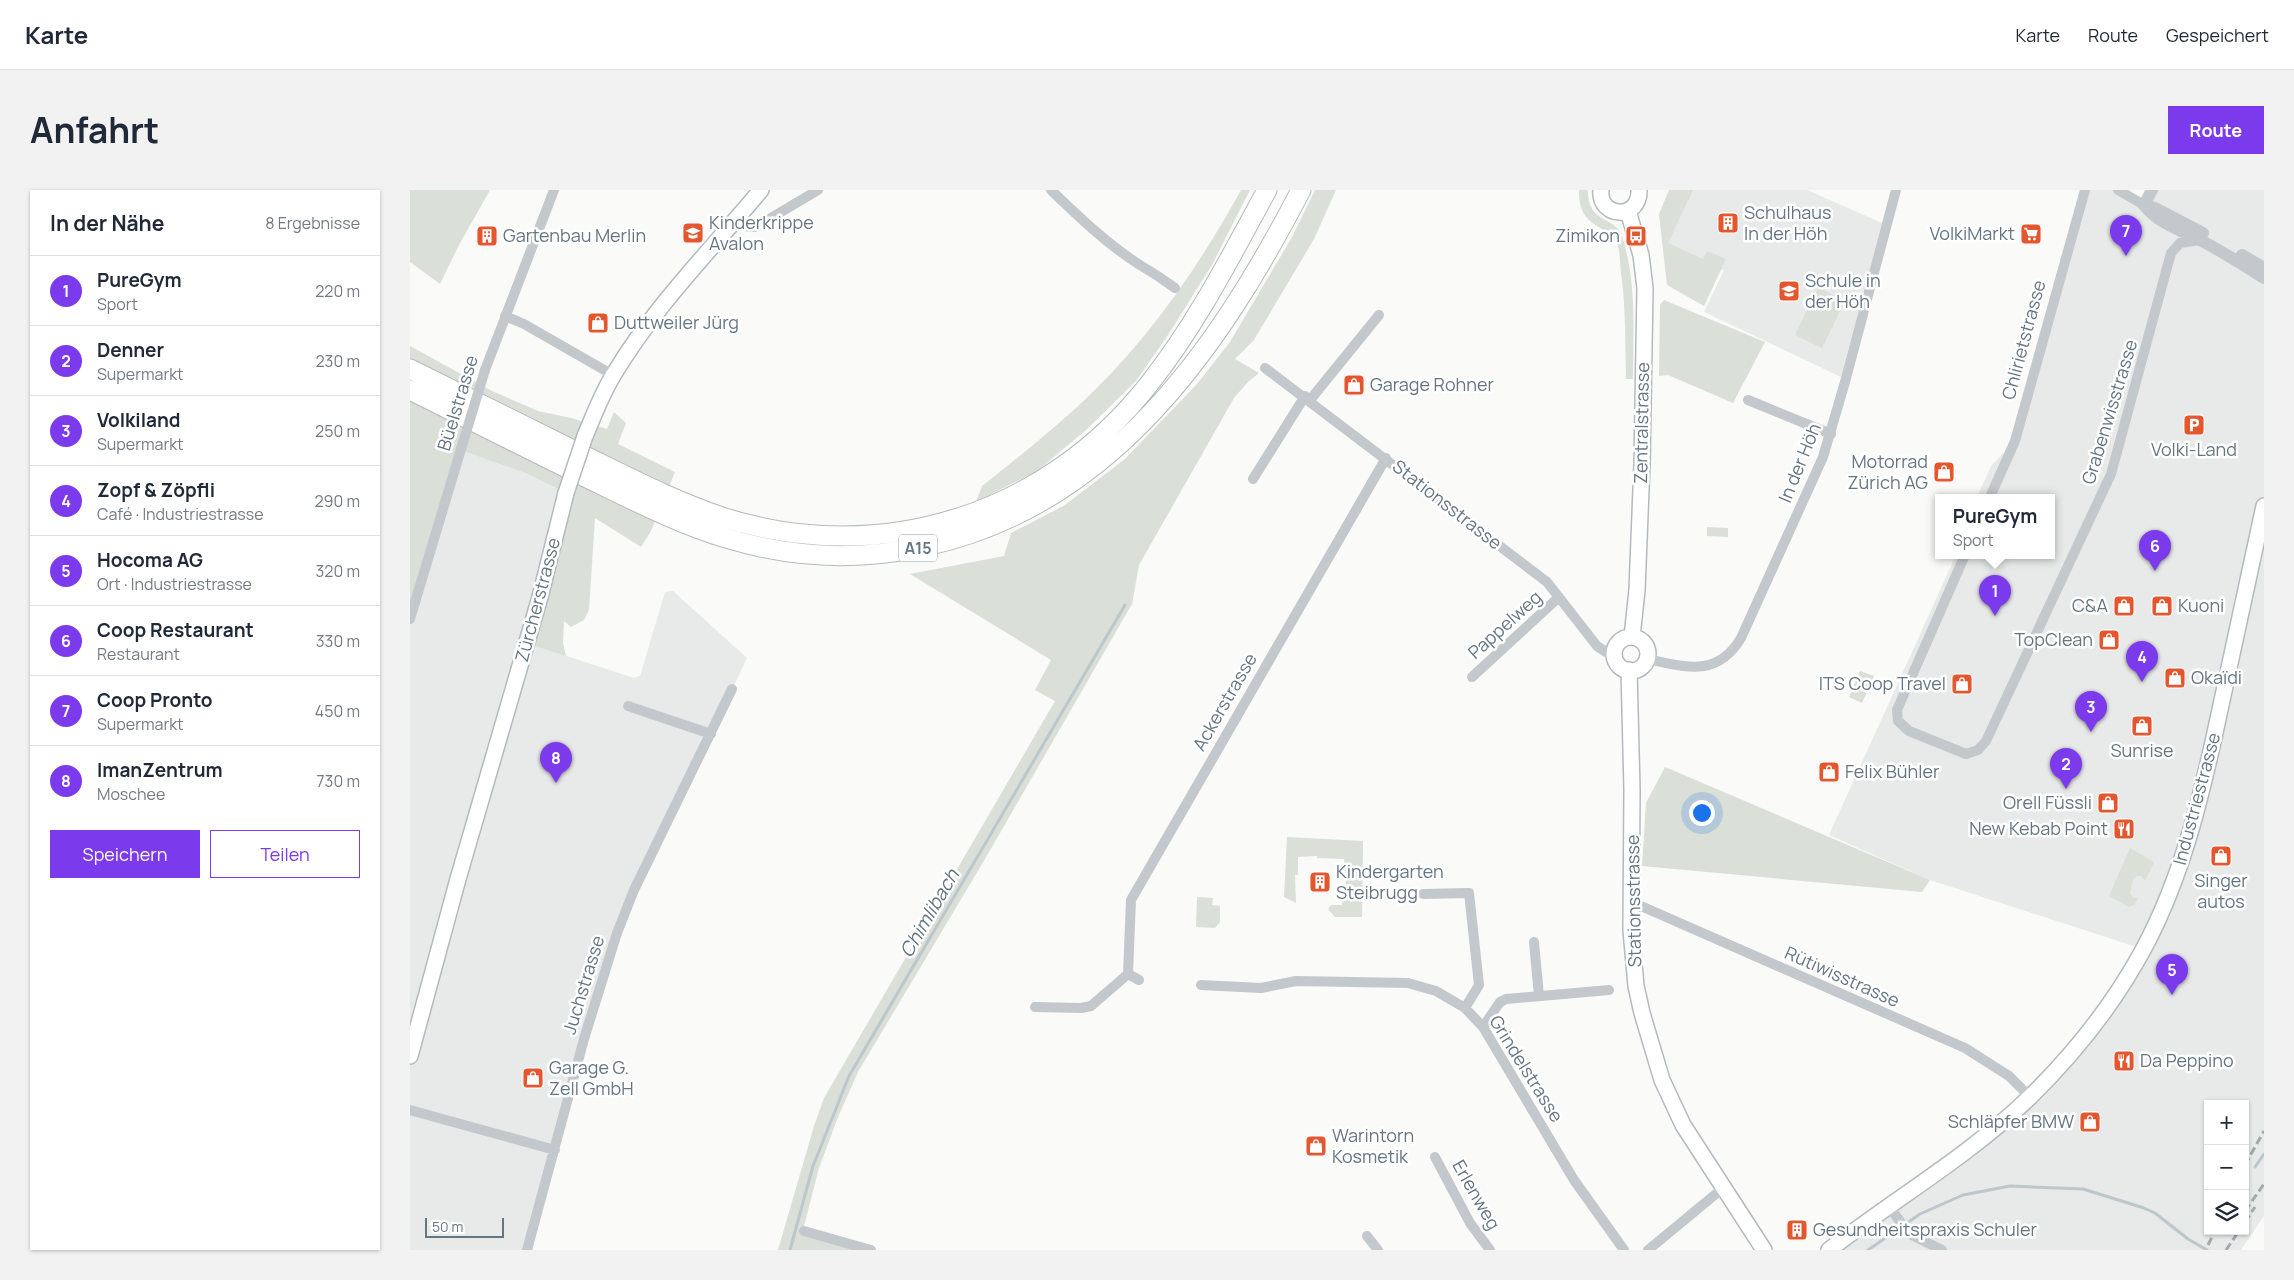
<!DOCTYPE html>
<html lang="de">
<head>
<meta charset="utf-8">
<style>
  :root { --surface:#fff; --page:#f2f2f3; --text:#1f2937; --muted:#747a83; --line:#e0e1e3; --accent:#7c3aed }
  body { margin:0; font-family:Manrope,sans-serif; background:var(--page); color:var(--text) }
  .controls { position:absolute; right:15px; bottom:15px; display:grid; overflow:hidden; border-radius:0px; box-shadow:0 1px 4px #0004 }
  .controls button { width:45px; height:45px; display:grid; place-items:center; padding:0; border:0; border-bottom:1px solid var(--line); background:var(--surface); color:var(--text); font:25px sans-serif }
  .scale { position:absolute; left:15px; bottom:12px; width:79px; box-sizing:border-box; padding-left:5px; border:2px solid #657683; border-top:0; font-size:14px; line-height:18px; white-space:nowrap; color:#657683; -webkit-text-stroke:4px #fff; paint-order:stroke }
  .you { position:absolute; left:1291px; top:622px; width:18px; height:18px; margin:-12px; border:4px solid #fff; border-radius:50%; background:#1a73e8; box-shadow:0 0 0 8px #1a73e833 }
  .badge { display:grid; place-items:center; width:32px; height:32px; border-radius:50%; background:var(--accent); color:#fff; font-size:16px; font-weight:700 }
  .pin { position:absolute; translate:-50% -41px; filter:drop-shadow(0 1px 2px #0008) }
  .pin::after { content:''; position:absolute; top:26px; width:18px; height:15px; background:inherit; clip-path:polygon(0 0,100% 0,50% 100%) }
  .popup { position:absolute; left:1525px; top:304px; width:120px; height:65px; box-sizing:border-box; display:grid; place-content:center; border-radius:0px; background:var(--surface); filter:drop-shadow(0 1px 4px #0005); font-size:16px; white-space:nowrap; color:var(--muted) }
  .popup b { font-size:19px; color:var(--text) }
  .popup::after { content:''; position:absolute; left:50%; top:100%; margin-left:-10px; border:10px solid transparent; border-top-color:var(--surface) }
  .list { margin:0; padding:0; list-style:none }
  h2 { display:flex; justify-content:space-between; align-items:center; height:65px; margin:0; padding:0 20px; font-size:21px }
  h2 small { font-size:16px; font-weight:400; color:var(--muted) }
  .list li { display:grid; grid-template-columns:32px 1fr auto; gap:15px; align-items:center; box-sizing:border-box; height:70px; padding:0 20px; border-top:1px solid var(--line) }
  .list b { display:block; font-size:19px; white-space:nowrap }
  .list p { margin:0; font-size:16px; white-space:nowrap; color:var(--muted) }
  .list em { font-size:16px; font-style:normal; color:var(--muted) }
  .actions { display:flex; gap:10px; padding:15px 20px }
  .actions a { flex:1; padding:11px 0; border:1px solid var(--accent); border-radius:0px; text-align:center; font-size:18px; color:var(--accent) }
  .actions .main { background:var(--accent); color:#fff }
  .icon { flex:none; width:28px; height:28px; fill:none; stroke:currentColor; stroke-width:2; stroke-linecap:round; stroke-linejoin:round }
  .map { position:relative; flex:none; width:1854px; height:1060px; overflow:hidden; border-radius:0px }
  header { display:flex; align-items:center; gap:30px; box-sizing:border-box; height:70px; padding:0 25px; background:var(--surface); border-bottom:1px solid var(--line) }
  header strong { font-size:24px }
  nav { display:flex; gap:28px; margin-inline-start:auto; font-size:18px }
  .intro { display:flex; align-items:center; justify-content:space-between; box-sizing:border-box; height:120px; padding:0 30px }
  h1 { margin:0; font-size:35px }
  .button { padding:12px 22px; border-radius:0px; background:var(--accent); color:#fff; font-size:18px; font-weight:700 }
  main { display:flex; gap:30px; padding:0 30px }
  aside { flex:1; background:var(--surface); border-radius:0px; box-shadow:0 1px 4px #0004 }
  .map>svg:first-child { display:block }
</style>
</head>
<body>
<header>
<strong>Karte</strong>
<nav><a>Karte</a><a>Route</a><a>Gespeichert</a></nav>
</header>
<div class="intro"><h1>Anfahrt</h1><a class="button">Route</a></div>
<main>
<aside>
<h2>In der Nähe<small>8 Ergebnisse</small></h2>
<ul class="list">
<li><span class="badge">1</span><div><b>PureGym</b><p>Sport</p></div><em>220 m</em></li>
<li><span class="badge">2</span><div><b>Denner</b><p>Supermarkt</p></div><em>230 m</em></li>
<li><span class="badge">3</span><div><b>Volkiland</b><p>Supermarkt</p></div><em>250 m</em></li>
<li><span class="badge">4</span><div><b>Zopf &amp; Zöpfli</b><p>Café · Industriestrasse</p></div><em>290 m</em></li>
<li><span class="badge">5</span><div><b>Hocoma AG</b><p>Ort · Industriestrasse</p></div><em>320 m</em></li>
<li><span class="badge">6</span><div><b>Coop Restaurant</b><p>Restaurant</p></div><em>330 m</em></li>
<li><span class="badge">7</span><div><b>Coop Pronto</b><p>Supermarkt</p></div><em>450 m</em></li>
<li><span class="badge">8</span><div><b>ImanZentrum</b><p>Moschee</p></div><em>730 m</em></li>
</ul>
<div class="actions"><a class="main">Speichern</a><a>Teilen</a></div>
</aside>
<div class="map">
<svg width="1854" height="1060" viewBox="0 0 1854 1060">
  <rect width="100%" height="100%" fill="#fafaf8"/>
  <path fill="#e8e9e9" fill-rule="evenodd" d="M1282 0H1397L1472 33 1431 187 1294 122 1314 80 1255 54Z
    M1675 0H1708L1734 15 1742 0H1854V1026L1831 1060H1419L1620 907 1733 759 1520 690 1419 645 1546 365H1641V307H1567L1581 276 1605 251ZM1798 914H1835V1041H1798Z
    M51 259 118 284 156 303 117 453 224 488 230 486 255 402 263 401 337 468 207 743 117 1060H0V429Z"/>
  <path fill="#dadfd7" d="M0 0H80L49 55 30 94 0 72Z
    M831 0H840L802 75 758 145 726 191 676 240 627 281 566 312 572 296C604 271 636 245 666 218 734 156 787 80 831 0Z
    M905 0H926L904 49 844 150 825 169 849 183 838 192 824 208 729 375 722 414 575 669 448 882 428 927 409 978 393 1040 461 1060H368L404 936 414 908 645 511 625 500 641 470 500 384 594 366 601 343 655 315 715 269 787 194 820 152 882 47Z
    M1169 0H1178C1177 34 1206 26 1212 46 1227 92 1223 141 1223 189H1216C1215 154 1216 118 1211 83 1210 74 1210 64 1208 56 1199 32 1168 41 1169 0Z
    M1259 0H1283L1258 53 1293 69 1297 61 1316 69 1294 116 1257 95 1249 24Z
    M1408 97 1435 111 1412 158 1385 145Z
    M1254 110 1355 152 1323 213 1258 185 1249 186 1250 115Z
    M0 156 82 201 128 221 161 228 197 239 204 222 216 233 208 254 265 282 241 341 231 357 185 328 179 420 174 430 161 437 154 431 153 453 156 466 116 453 156 303 118 284 51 260 0 429Z
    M1297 337 1318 338V347L1297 346Z
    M1450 481 1464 486 1452 513 1439 507Z
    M1255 577 1520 690 1512 702 1232 676 1236 613Z
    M877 647 953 651 952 727H925L918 719 921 715H932L933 699 936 698 934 669 907 668V666L888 667V685H885L886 713 874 707Z
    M1720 658 1744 672 1735 691 1732 686H1727L1723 689 1720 704 1724 708H1728L1725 714 1719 717 1699 706Z
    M787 707 803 708 802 715 810 716V732L805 738 786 737Z"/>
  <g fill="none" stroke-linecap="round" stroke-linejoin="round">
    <path stroke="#bbc7cb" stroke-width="3" d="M1845 977 1854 964
      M380 1060 403 976 439 886 715 415
      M1458 1060 1510 1024 1553 1005 1600 996 1673 999 1734 1018 1745 1023 1778 1049 1797 1060"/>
    <g stroke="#b3babf" stroke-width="18">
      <path id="secondary" d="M1191 0C1188 28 1230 31 1229 0
        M1218 21 1231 65 1235 98 1232 274 1227 400 1222 447
        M175 246C184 225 192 203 204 184 244 117 301 60 351 0
        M1204 464a17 17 0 1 1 34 0a17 17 0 1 1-34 0Z
        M1219 480 1222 600 1221 740 1226 796 1232 823 1252 890 1273 935 1354 1060
        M0 866 48 689 130 407 156 303
        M1419 1060C1486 1008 1559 966 1620 907 1665 863 1703 815 1733 760 1774 684 1793 600 1811 515 1825 449 1839 383 1854 316"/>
    </g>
    <g stroke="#b4b9bd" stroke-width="21">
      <path id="motorway" d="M0 179C58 208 116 237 175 266 220 288 266 312 315 328 473 377 637 324 739 194 786 135 821 66 857 0
        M0 200C57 228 114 257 171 285 219 308 266 333 316 348 381 368 450 371 516 356 701 316 809 158 891 0"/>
    </g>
    <path stroke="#c3c8cc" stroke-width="10" d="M641 0C668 26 698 55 730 75 742 82 754 90 765 98
      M1708 0 1734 15
      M322 35 346 37 408 0
      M95 126 114 134 203 185
      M855 178 1137 392 1187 456 1196 462 1204 463
      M75 180 144 0
      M900 210 969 125
      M1338 210 1421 244
      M843 289 895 206
      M1580 307 1605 251 1675 0
      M1555 365 1487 520 1488 531 1499 541 1556 564 1568 560 1576 551 1701 284 1761 63 1770 53 1790 50
      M0 429 51 259
      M1237 469C1276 477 1307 488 1331 448L1413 267 1435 192 1486 0
      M1062 487 1149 407
      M218 516 301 544
      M1013 704 1059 703 1069 795 1055 818
      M1221 715 1231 716 1555 858 1599 886 1620 907
      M1124 752 1129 806
      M718 784 729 790
      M791 795 851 798 886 791 998 793 1026 801 1055 818 1073 837 1164 990 1214 1060
      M625 817 671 818 681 816 718 784 721 710 976 268
      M1073 837 1090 812 1096 809 1199 800
      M0 920 145 960
      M1025 967 1060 1033 1080 1060
      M1479 1016 1498 1043 1532 1060
      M394 1041 461 1060
      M957 1046 968 1060
      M117 1060 174 849 207 743 224 700 322 499
      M1238 1060 1313 998"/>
    <path stroke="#c3c8cc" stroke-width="12" d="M1734 15C1749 34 1769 39 1790 50 1812 61 1833 75 1854 88
      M1734 15 1742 0
      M1735 15 1745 18 1793 43
      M1832 65 1854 78"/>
    <use href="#secondary" stroke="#fff" stroke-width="15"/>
    <use href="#motorway" stroke="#fff" stroke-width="19"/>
    <path stroke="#a2aab0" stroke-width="3" stroke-dasharray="8 4" stroke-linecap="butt" d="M1835 975 1854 941
      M1835 1021 1854 994
      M1835 1032 1845 1017
      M1798 1055 1805 1041
      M1816 1060 1829 1041"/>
    <g stroke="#b3babf" stroke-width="18" stroke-linecap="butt">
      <path id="secondary-bridge" d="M156 303 175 246"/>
    </g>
    <path stroke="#c3c8cc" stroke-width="10" d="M51 259 75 180"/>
    <use href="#secondary-bridge" stroke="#fff" stroke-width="15"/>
  </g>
  <defs>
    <g id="building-square" transform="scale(1.125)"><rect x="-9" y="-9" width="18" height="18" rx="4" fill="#e4572e" stroke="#fff"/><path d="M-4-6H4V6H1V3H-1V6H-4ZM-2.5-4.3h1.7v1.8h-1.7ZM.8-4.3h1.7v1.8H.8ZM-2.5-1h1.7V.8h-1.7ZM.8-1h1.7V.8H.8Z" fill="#fff"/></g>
    <g id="school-square" transform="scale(1.125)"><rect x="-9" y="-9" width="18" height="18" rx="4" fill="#e4572e" stroke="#fff"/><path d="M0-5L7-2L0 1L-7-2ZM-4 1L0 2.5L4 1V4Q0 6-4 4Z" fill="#fff"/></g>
    <g id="supermarket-square" transform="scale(1.125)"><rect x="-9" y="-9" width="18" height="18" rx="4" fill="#e4572e" stroke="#fff"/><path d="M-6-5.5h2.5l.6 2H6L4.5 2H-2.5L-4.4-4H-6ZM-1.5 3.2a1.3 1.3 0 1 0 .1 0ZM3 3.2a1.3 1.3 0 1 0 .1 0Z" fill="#fff"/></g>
    <g id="bus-square" transform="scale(1.125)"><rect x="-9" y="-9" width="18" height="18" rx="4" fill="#e4572e" stroke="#fff"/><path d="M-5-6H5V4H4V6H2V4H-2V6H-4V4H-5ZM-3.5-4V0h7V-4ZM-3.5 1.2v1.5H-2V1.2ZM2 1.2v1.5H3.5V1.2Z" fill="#fff"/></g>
    <g id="shop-square" transform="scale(1.125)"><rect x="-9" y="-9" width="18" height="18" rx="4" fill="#e4572e" stroke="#fff"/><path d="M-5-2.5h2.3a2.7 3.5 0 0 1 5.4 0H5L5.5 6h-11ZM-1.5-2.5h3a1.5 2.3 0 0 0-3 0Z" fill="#fff"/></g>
    <g id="parking-square" transform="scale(1.125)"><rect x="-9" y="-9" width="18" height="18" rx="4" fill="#e4572e" stroke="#fff"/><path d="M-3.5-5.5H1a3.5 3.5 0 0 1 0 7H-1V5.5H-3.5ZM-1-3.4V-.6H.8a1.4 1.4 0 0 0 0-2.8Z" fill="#fff"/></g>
    <g id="restaurant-square" transform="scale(1.125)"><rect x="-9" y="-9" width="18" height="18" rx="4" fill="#e4572e" stroke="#fff"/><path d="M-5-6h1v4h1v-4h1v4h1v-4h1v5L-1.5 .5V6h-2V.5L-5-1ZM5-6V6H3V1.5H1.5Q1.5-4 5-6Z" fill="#fff"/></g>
  </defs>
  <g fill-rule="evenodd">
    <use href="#building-square" x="1318" y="33"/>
    <use href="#school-square" x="283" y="43"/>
    <use href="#supermarket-square" x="1621" y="44"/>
    <use href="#building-square" x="77" y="46"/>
    <use href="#bus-square" x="1226" y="46"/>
    <use href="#school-square" x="1379" y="101"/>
    <use href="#shop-square" x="188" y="133"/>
    <use href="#shop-square" x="944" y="195"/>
    <use href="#parking-square" x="1784" y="235"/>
    <use href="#shop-square" x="1534" y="282"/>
    <use href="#shop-square" x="1714" y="416"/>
    <use href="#shop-square" x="1752" y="416"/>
    <use href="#shop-square" x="1699" y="450"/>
    <use href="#shop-square" x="1765" y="488"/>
    <use href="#shop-square" x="1552" y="494"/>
    <use href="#shop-square" x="1732" y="536"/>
    <use href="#shop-square" x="1419" y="582"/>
    <use href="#shop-square" x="1698" y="613"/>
    <use href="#restaurant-square" x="1714" y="639"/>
    <use href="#shop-square" x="1811" y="666"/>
    <use href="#building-square" x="910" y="692"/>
    <use href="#restaurant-square" x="1714" y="871"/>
    <use href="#shop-square" x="123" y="888"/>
    <use href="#shop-square" x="1680" y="932"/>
    <use href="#shop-square" x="906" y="956"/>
    <use href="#building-square" x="1387" y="1040"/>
  </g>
  <g text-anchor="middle" stroke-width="5" stroke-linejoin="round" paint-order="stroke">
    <rect fill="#fff" stroke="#939fa8" stroke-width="1" x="489" y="344.5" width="38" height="27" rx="4"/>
    <g font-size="16" font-weight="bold" fill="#657683">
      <text x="508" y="364">A15</text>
    </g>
    <g font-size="18" fill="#657683" stroke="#fff" text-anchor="start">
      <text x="1334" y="29">Schulhaus<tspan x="1334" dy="21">In der Höh</tspan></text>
      <text x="299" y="39">Kinderkrippe<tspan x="299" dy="21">Avalon</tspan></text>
      <text x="1605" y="50" text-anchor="end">VolkiMarkt</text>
      <text x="93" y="52">Gartenbau Merlin</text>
      <text x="1210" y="52" text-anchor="end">Zimikon</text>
      <text x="1395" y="97">Schule in<tspan x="1395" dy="21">der Höh</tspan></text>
      <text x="204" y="139">Duttweiler Jürg</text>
      <text x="960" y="201">Garage Rohner</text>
      <text x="1784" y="266" text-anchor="middle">Volki-Land</text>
      <text x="1518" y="278" text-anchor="end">Motorrad<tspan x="1518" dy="21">Zürich AG</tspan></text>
      <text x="1698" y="422" text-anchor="end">C&amp;A</text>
      <text x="1768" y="422">Kuoni</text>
      <text x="1683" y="456" text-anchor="end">TopClean</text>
      <text x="1781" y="494">Okaïdi</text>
      <text x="1536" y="500" text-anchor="end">ITS Coop Travel</text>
      <text x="1732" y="567" text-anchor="middle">Sunrise</text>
      <text x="1435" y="588">Felix Bühler</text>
      <text x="1682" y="619" text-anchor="end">Orell Füssli</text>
      <text x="1698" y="645" text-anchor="end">New Kebab Point</text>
      <text x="926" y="688">Kindergarten<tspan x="926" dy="21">Steibrugg</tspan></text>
      <text x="1811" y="697" text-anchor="middle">Singer<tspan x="1811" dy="21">autos</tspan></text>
      <text x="1730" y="877">Da Peppino</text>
      <text x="139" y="884">Garage G.<tspan x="139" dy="21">Zell GmbH</tspan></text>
      <text x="1664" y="938" text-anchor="end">Schläpfer BMW</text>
      <text x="922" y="952">Warintorn<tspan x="922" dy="21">Kosmetik</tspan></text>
      <text x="1403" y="1046">Gesundheitspraxis Schuler</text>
    </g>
    <g font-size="18" fill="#657683" stroke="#fff">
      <text transform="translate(1614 150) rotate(-75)" y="6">Chlirietstrasse</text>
      <text transform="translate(48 213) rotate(-73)" y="6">Büelstrasse</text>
      <text transform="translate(1700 222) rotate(-73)" y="6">Grabenwisstrasse</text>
      <text transform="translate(1232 233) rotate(-89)" y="6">Zentralstrasse</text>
      <text transform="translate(1390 273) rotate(-68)" y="6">In der Höh</text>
      <text transform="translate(1037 315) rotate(38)" y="6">Stationsstrasse</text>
      <text transform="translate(128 410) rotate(-75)" y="6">Zürcherstrasse</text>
      <text transform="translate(1095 435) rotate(-42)" y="6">Pappelweg</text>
      <text transform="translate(815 512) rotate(-60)" y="6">Ackerstrasse</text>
      <text transform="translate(1787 609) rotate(-75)" y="6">Industriestrasse</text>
      <text transform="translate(1224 711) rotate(-91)" y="6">Stationsstrasse</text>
      <text transform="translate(1432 787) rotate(24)" y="6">Rütiwisstrasse</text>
      <text transform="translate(174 795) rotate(-73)" y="6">Juchstrasse</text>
      <text transform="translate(1116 879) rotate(58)" y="6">Grindelstrasse</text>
      <text transform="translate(1066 1005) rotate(60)" y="6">Erlenweg</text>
    </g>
    <g font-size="19" font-style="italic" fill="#60757c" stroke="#fff">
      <text transform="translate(519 723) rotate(-60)" y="7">Chimlibach</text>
    </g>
  </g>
</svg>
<div class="controls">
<button>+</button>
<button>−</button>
<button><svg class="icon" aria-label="layers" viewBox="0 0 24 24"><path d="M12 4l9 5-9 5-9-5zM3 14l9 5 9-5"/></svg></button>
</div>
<div class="scale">50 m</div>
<div class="you"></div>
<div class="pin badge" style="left:1585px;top:426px">1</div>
<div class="popup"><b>PureGym</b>Sport</div>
<div class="pin badge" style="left:1656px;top:599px">2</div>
<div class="pin badge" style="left:1681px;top:542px">3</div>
<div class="pin badge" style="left:1732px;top:492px">4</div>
<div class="pin badge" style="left:1762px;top:805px">5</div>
<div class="pin badge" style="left:1745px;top:381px">6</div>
<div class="pin badge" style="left:1716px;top:66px">7</div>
<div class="pin badge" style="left:146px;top:593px">8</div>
</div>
</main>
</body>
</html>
